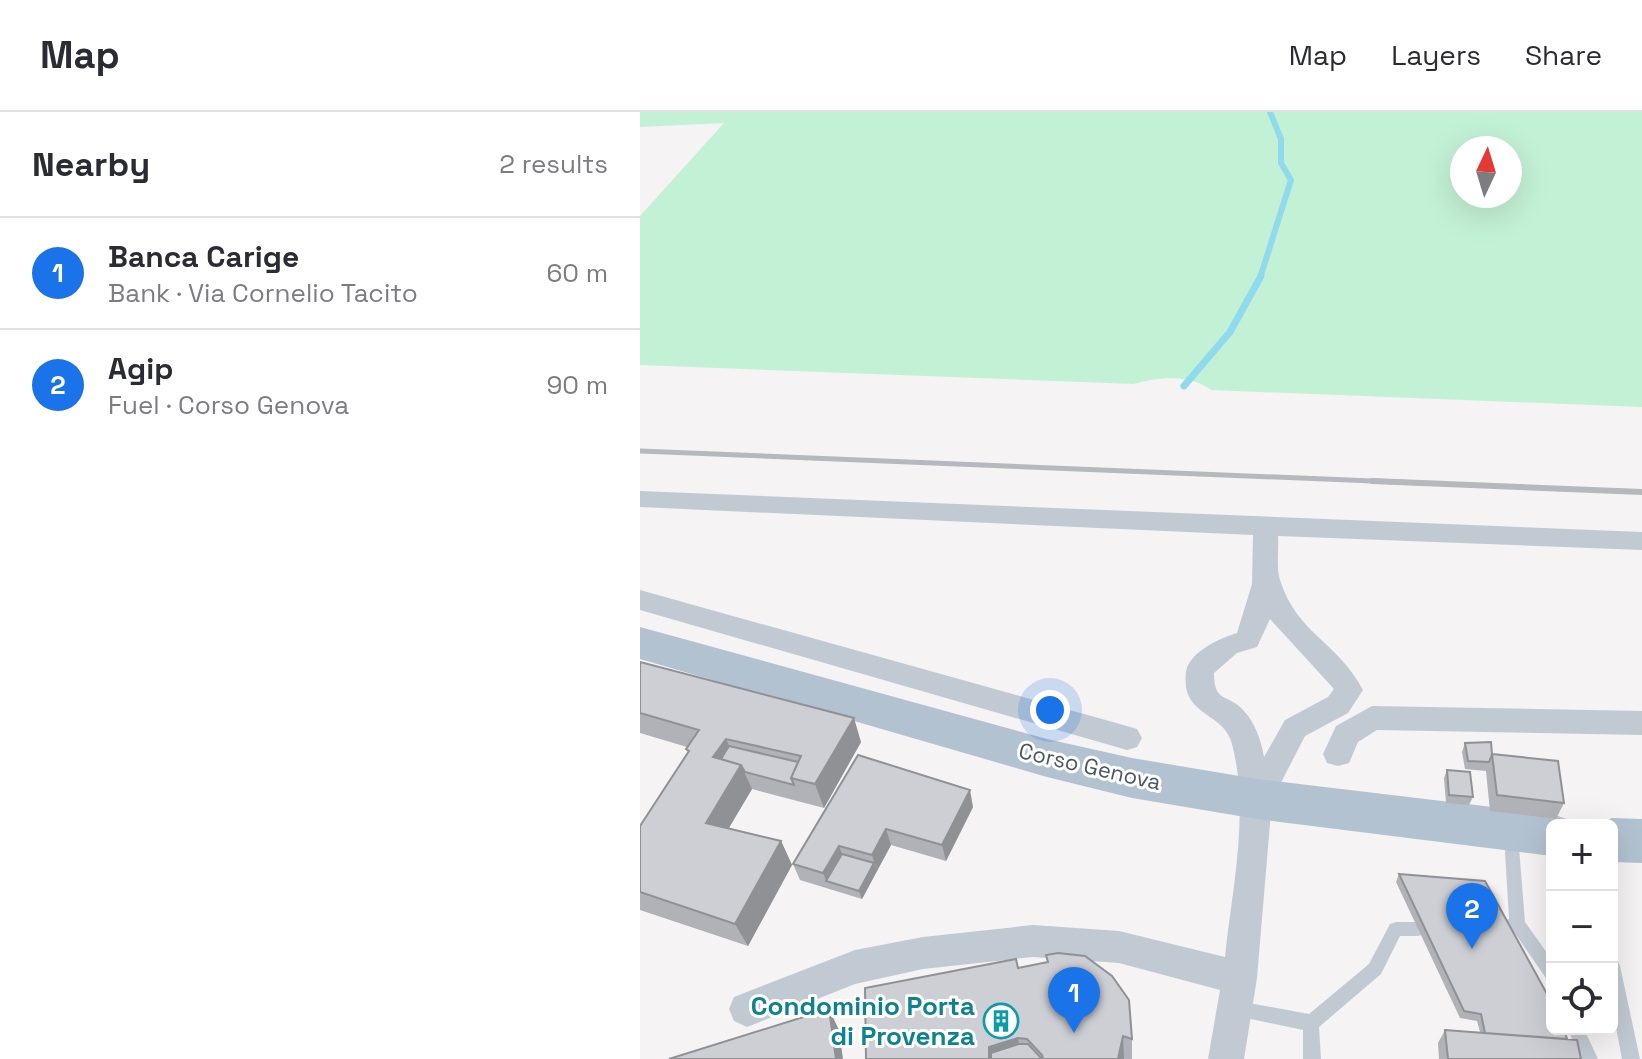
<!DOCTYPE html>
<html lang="en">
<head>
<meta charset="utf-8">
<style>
  :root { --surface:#fff; --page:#f2f2f3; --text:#2b2b33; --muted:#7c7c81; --line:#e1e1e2; --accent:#1a73e8 }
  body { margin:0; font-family:"Space Grotesk",sans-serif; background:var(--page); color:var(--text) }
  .controls { position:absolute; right:24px; bottom:24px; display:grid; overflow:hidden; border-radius:12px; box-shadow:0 8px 32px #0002 }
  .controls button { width:72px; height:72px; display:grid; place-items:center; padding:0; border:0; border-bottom:2px solid var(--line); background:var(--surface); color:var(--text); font:40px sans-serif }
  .compass { position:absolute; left:810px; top:24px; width:72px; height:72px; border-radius:50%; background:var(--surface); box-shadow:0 8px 32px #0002; rotate:4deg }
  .you { position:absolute; left:410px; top:598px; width:28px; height:28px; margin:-20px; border:6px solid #fff; border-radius:50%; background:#1a73e8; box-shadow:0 0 0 12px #1a73e833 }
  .badge { display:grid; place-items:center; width:52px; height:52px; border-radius:50%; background:var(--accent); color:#fff; font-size:26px; font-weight:700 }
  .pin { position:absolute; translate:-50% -66px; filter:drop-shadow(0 2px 4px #0008) }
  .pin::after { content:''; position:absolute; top:42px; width:28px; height:24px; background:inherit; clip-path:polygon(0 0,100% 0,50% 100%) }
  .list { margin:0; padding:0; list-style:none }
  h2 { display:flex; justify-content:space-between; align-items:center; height:104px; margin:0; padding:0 32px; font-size:34px }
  h2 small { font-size:26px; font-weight:400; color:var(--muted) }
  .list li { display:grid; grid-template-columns:52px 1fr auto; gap:24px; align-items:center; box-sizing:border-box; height:112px; padding:0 32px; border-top:2px solid var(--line) }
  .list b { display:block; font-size:30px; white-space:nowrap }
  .list p { margin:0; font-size:26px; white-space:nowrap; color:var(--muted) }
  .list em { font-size:26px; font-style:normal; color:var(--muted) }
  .icon { flex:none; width:44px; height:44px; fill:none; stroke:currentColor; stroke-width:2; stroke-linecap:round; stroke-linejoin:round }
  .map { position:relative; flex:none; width:1002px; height:947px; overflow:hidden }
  header { display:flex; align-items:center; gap:48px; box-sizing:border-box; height:112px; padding:0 40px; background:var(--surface); border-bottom:2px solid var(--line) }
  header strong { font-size:38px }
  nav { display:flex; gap:44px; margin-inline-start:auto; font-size:28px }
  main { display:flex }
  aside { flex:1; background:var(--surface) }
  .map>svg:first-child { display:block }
</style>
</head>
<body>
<header>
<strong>Map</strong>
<nav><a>Map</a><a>Layers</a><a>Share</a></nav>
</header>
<main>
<aside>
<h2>Nearby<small>2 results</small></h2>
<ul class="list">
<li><span class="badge">1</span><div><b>Banca Carige</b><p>Bank · Via Cornelio Tacito</p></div><em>60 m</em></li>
<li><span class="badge">2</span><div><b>Agip</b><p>Fuel · Corso Genova</p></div><em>90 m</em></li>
</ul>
</aside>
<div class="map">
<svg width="1002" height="947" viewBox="0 0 1002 947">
  <rect width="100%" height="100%" fill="#f5f3f3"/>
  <path fill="#c3f1d5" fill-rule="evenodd" d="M0 0H1002V295L571 278C550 262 518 265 494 272L0 253V104L84 11 0 15ZM870 36V84H822V36Z"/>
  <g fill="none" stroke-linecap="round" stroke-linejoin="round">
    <path stroke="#90daee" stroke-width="6" d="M620 166 651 68 641 51V27L630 0"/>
    <path stroke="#90daee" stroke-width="7" d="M544 274 590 220 621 164"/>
    <path fill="#c1cad2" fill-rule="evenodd" d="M871 717 876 718 878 723 885 810 912 848V869L906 866 874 820 863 823 857 821 855 816 857 811 869 807 864 723 866 718Z
      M756 810H778L784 812 786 817 784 822 778 824H760L741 862 679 915 681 947H663V918L592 903 590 897 592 891 598 889 669 902 729 852 750 812Z
      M972 846 978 849 980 854 1000 947H982L972 894Z
      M928 917H944L958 947H940Z"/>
    <path fill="#c1cad2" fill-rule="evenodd" d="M0 379 1002 420V438L638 424C639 438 636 456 640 468 657 522 698 530 723 578L708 601 665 624 632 688 617 866 604 947H568L580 878 479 851 393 845 283 857 215 872 107 915 94 909 89 897 94 885 215 838 283 825 393 813 479 819 585 845C592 776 610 701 592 632 584 599 540 605 546 560 549 540 580 526 597 521L612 472 613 423 0 395ZM630 507 694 577 688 585 645 608 624 645C621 628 615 610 603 598 588 581 574 592 574 561L597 541 617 535Z
      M0 478 487 614 497 617 502 626 497 635 487 638 0 498Z
      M732 594 1002 599V623L737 618 718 630 709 651 698 654 687 651 683 642 696 614Z"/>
    <path fill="#b3c2d1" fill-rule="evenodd" d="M0 515 407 627 492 646 617 667 912 702 929 708 932 713H912V744L617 707 492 686 407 665 0 547Z
      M972 706 1002 707V751L972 750V713H955Z"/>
    <path stroke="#b5b8bd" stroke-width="5" d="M0 339 781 371"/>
    <path stroke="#b5b8bd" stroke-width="6" d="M732 369 1002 380"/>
  </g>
  <path fill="#b0b2b7" d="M0 550 221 630 184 696 112 677 89 716 141 729 152 753 108 834 0 798V714L48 641 46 637 47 635 0 621Z
    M825 631 852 643 924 691 916 707 850 699 846 659 825 657 822 640Z
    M218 643 333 695 306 749 251 733 222 787 160 768 153 752Z
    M807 658 833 685 829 693 806 691 804 666Z
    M759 762 927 927 941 947H799L798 931 805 918 840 920 837 909 820 906 756 770Z
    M378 856 492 914V947H226Z"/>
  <path fill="#909195" d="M214 606 221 630 184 696 175 672Z
    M86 627 97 651 73 645Z
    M101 653 112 677 78 734 66 711Z
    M330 678 333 695 306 749 302 733Z
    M246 717 251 733 237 759 232 743Z
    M141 729 152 753 108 834 95 812Z
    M199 734 205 750 186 769 183 761Z
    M234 751 237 759 222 787 219 779Z
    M189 897 199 918 203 947H196Z
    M483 924 484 947H478Z
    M378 926 382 947H349V935Z"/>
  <path fill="#cdcfd5" stroke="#909195" stroke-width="2" d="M0 550 214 606 175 672 151 666 161 644 86 627 73 645 101 653 66 711 141 729 95 812 0 780V714L49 639 46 637 59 618 0 601Z
    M851 630 852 643 849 650 828 649 825 631Z
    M89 634 158 650 151 666 154 673 105 660 101 653 81 647Z
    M852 642 918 649 924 691 857 683Z
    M218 643 330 678 302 733 246 717 232 743 199 734 183 761 153 752Z
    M807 658 830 660 833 685 809 683Z
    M202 742 234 751 219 779 186 769Z
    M759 762 845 769 912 891V917H924L927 927 845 921 841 902 824 899Z
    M418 841 445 844 472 864 489 888 492 927 483 924 478 947H403L402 943 387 927 378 926 349 935V947H226L225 876 376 847 378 856 408 850 406 843Z
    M189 897 196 947H29Z
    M805 918 937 928 941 947H808Z
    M379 932H388L402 947H351V941Z"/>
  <defs>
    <g id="building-ring" transform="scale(1.8)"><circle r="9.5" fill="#fff" stroke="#0f9aa8" stroke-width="1.5"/><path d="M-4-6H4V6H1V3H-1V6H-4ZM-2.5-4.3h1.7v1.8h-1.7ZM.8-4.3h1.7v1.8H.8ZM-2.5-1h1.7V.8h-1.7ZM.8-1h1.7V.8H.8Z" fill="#0f9aa8"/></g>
  </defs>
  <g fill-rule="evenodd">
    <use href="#building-ring" x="361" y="909"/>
  </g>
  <g text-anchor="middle" stroke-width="6" stroke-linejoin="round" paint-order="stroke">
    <g font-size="22" fill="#4a5661" stroke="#fff">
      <text transform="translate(450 654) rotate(13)" y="8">Corso Genova</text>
    </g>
    <g font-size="26" font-weight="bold" fill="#0d838f" stroke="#fff" text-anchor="end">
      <text x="335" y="903">Condominio Porta<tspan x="335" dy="30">di Provenza</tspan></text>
    </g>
  </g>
</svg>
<div class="controls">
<button>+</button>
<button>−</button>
<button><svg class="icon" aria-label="locate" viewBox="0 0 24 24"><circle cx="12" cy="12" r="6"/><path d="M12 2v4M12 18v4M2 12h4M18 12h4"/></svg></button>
</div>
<svg class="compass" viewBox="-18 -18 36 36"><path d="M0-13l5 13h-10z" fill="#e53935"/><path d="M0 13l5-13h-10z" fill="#7c7c81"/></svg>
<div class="you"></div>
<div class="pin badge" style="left:434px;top:921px">1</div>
<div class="pin badge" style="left:832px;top:837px">2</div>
</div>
</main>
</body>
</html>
